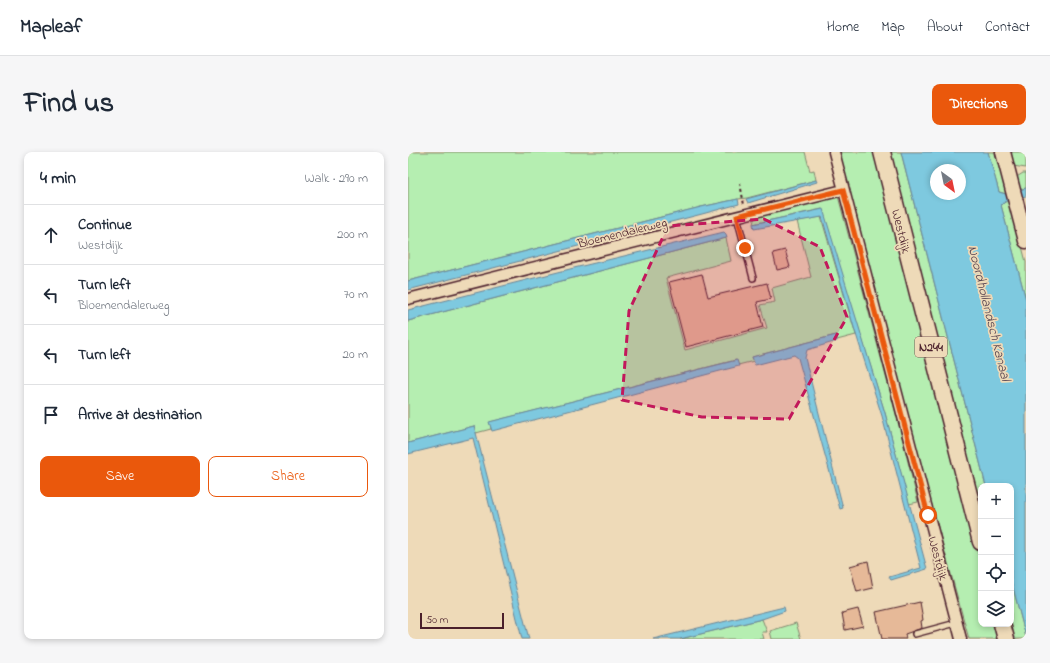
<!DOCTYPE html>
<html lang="en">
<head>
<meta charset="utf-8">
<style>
  :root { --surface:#fff; --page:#f6f6f7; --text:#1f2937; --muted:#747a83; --line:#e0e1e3; --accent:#ea580c }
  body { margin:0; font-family:"Indie Flower",sans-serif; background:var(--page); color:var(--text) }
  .controls { position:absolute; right:12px; bottom:12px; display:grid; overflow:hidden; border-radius:8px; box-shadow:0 2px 6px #0003 }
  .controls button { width:36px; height:36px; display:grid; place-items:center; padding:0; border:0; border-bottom:1px solid var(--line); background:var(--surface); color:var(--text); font:20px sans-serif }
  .compass { position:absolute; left:522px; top:12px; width:36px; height:36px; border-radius:50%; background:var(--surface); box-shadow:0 2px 6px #0003; rotate:147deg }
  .scale { position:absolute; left:12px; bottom:10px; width:84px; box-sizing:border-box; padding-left:4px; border:2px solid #4a1f2b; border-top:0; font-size:11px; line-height:14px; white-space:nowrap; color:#4a1f2b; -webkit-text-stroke:3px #eedab8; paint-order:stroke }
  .stop { position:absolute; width:12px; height:12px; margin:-9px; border:3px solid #ea580c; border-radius:50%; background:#fff }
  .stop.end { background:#ea580c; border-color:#fff; box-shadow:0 1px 4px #0008 }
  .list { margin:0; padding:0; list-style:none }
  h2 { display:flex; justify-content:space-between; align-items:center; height:52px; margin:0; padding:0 16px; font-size:17px }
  h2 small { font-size:13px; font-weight:400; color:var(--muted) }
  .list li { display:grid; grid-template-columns:26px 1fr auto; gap:12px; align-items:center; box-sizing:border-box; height:60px; padding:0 16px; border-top:1px solid var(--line) }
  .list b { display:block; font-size:15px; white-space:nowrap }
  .list p { margin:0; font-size:13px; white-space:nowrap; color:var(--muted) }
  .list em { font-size:13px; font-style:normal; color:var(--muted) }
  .actions { display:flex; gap:8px; padding:12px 16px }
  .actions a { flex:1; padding:9px 0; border:1px solid var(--accent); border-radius:8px; text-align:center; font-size:14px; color:var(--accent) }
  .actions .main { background:var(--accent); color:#fff }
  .icon { flex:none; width:22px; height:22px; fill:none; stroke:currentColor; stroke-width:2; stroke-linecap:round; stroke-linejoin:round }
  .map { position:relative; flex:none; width:618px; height:487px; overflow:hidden; border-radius:8px }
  header { display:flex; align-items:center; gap:24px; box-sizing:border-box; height:56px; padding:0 20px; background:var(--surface); border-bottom:1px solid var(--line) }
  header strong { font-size:19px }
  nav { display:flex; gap:22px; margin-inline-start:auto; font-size:14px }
  .intro { display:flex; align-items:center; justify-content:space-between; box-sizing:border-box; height:96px; padding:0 24px }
  h1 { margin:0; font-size:28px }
  .button { padding:10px 18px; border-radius:8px; background:var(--accent); color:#fff; font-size:14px; font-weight:700 }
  main { display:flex; gap:24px; padding:0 24px }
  aside { flex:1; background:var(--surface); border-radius:8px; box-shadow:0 2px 6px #0003 }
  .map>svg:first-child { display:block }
</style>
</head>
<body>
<header>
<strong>Mapleaf</strong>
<nav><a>Home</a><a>Map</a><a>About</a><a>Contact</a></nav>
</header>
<div class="intro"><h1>Find us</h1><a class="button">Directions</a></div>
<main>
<aside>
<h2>4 min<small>Walk · 290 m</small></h2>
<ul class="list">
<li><svg class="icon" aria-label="ahead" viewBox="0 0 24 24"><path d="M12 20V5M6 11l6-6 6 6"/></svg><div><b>Continue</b><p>Westdijk</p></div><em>200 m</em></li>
<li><svg class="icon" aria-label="left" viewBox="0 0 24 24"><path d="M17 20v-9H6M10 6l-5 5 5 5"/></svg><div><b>Turn left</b><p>Bloemendalerweg</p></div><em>70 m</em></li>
<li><svg class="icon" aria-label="left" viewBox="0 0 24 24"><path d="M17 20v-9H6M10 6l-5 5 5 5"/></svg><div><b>Turn left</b></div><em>20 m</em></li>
<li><svg class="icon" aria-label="arrive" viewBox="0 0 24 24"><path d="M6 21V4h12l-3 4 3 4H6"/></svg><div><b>Arrive at destination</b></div></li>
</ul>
<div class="actions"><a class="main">Save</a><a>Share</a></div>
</aside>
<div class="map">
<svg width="618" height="487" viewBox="0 0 618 487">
  <rect width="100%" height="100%" fill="#eedab8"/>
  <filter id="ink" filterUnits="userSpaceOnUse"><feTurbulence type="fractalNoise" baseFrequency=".025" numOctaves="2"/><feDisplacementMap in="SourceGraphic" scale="8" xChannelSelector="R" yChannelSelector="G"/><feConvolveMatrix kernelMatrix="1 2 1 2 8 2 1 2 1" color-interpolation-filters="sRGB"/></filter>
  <g filter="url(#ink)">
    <path fill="#b5eeb1" stroke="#80866e" d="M0 0H397L402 19 406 18 408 28 339 46 330 47 293 55 0 129Z
      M430 0H467L573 413V472H588L592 487H561L502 274Z
      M480 0H493L578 334H573V366Z
      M580 0H590L600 41 598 42 591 40Z
      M604 0H618V16L605 14 601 2 604 1Z
      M615 21H618V36L610 38 607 26Z
      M430 44 491 274 510 350 501 352 477 261 414 57 345 72 347 64Z
      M600 48H602L618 110V148L593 53Z
      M413 65 448 183 429 188 428 183 344 205 346 209 330 213 328 208 82 270 83 277 68 281 66 274 0 291V169L318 86 323 109 258 126 277 198 359 176 352 153 367 150 364 136 403 125 389 69Z
      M603 428 618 485V487H604L600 472H603Z
      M354 467 359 480H354L356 487H272Z
      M388 471 393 487H364L362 479Z"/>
    <path fill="#7ec9df" stroke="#698597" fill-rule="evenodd" d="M493 0H580L591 40 598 42 618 36V44L600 48 593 53 618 148V485L603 428V334H578ZM528 18H552V42H528Z
      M408 28 409 30 340 51 338 47Z
      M330 47 331 52 294 62 0 138V129L293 55Z
      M415 57 477 261 519 417 483 428 481 425 513 416 474 264 447 179 414 65 346 77 345 72Z
      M316 80 318 82 319 85 318 86 0 169V158L166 116Z
      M428 183 429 189 399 198 397 206 435 356 432 357 390 206 386 203 347 213 344 205Z
      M329 208 331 214 84 279 81 270Z
      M66 274 68 281 121 487H114L65 286 0 302V291Z
      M376 455 377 459 354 467 272 487H245Z"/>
    <path fill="#e6b998" stroke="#4a1f2b" d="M377 98 382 115 369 118 365 101Z
      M294 122 300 145 359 131 363 147 349 150 355 175 278 195 261 130Z
      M460 409 465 436 449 440 442 414Z
      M512 450 515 468 513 469 514 476 497 482 498 487H474L468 460Z
      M450 457 455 474 437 478 434 461Z"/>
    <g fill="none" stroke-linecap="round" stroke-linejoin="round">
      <g stroke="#4a1f2b" stroke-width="8">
        <path id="lane" d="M329 65 345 126
          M507 482 548 471"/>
      </g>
      <g stroke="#4a1f2b" stroke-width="13">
        <path id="street" d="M426 0 553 487
          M0 147 435 38"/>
      </g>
      <g stroke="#4a1f2b" stroke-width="17">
        <path id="secondary" d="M595 0 618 89"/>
      </g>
      <g stroke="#4a1f2b" stroke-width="19">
        <path id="primary" d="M474 0 573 390
          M594 472 598 487"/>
      </g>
      <path stroke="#4a1f2b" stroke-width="2" stroke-dasharray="3 3" stroke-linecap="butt" d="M332 31 336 53"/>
      <use href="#lane" stroke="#eedab8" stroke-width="5"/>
      <use href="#street" stroke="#eedab8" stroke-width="10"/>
      <use href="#secondary" stroke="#eedab8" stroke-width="14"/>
      <use href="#primary" stroke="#eedab8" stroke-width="16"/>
    </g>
  </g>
  <g fill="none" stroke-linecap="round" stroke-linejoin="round" filter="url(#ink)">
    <path stroke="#ea580c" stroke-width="5" d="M337 96 329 64 435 38 520 363"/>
  </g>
  <path fill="#c2185b" fill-opacity="0.2" stroke="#c2185b" stroke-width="3" stroke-dasharray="8 5" stroke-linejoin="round" d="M356 67 412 95 439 165 381 267 294 265 214 248 221 159 260 74Z"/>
  <g text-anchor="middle" stroke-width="3.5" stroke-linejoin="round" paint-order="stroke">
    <rect fill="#eedab8" stroke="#7b5755" stroke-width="1" x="507" y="185" width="32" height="20" rx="3"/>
    <g font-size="12" font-weight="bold" fill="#4a1f2b">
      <text x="523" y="199">N244</text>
    </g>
    <g font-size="13" fill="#4a1f2b" stroke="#eedab8">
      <text transform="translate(494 79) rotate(76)" y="5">Westdijk</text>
      <text transform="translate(214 80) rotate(-14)" y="5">Bloemendalerweg</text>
      <text transform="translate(531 406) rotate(75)" y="5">Westdijk</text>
    </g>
    <g font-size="14" font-style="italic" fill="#54414f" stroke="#eedab8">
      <text transform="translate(582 161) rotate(76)" y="5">Noordhollandsch Kanaal</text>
    </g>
  </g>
</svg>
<div class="controls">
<button>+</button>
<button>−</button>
<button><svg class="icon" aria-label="locate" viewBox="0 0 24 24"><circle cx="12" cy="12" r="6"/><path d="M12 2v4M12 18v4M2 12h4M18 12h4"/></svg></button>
<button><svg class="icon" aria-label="layers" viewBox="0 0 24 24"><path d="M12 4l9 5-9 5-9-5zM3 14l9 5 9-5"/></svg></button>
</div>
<svg class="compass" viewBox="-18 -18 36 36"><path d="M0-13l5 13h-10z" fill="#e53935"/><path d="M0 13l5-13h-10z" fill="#747a83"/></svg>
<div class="scale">50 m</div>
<div class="stop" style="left:520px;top:363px"></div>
<div class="stop end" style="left:337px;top:96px"></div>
</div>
</main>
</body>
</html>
